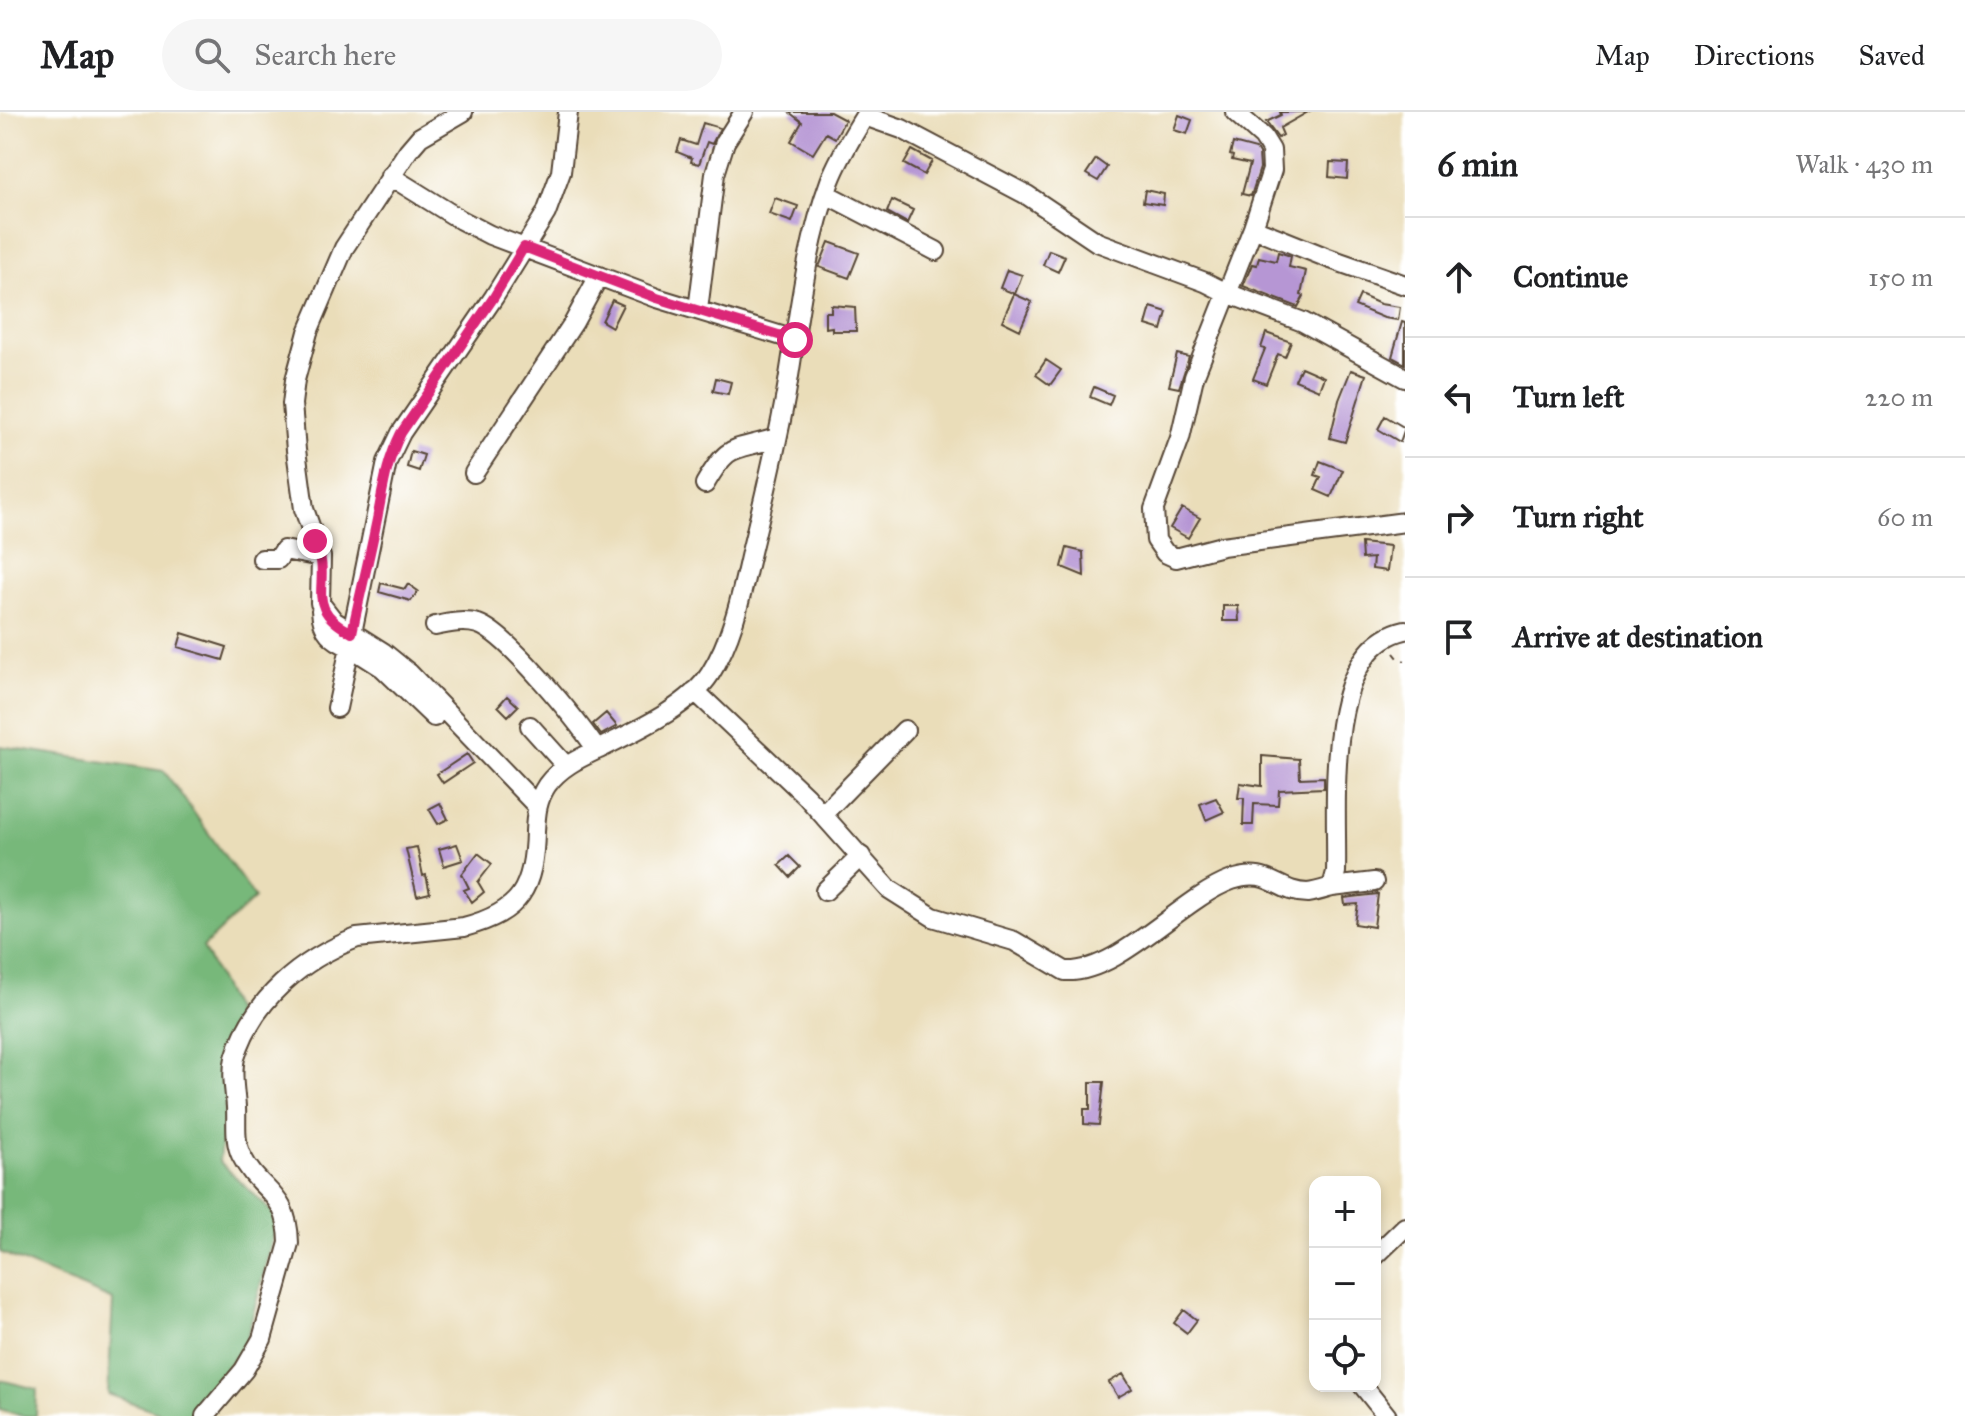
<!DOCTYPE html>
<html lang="en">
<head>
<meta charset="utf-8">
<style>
  :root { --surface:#fff; --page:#f6f6f6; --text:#202124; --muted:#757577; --line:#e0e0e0 }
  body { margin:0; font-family:"IM FELL Great Primer",serif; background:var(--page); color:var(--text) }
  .controls { position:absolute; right:24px; bottom:24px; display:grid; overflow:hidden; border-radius:16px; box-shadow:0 4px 12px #0003 }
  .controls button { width:72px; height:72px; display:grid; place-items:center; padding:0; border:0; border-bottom:2px solid var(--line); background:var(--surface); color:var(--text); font:40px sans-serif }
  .stop { position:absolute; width:24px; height:24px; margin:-18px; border:6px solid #db2777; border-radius:50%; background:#fff }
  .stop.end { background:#db2777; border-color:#fff; box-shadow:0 2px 8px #0008 }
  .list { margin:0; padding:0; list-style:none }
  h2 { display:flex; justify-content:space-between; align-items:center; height:104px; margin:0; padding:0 32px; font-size:34px }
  h2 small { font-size:26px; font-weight:400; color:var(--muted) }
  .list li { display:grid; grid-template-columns:52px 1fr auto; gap:24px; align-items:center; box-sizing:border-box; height:120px; padding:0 32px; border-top:2px solid var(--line) }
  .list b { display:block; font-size:30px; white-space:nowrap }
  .list em { font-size:26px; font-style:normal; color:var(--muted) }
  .icon { flex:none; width:44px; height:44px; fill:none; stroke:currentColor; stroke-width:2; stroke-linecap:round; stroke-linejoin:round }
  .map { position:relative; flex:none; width:1405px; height:1304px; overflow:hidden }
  header { display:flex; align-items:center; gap:48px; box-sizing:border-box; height:112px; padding:0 40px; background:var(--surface); border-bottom:2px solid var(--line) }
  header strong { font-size:38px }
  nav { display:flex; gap:44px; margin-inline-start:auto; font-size:28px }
  .search { width:560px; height:72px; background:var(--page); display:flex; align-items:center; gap:20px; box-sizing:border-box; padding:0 28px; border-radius:44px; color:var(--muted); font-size:30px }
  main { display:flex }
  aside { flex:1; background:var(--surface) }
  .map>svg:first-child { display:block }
</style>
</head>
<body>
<header>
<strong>Map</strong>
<div class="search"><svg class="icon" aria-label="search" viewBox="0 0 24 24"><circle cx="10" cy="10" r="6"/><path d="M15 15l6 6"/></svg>Search here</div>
<nav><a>Map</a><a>Directions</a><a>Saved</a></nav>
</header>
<main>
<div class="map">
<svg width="1405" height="1304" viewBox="0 0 1405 1304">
  <rect width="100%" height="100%" fill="#fff"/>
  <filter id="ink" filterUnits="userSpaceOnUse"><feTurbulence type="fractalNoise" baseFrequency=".0125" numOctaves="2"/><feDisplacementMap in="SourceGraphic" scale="16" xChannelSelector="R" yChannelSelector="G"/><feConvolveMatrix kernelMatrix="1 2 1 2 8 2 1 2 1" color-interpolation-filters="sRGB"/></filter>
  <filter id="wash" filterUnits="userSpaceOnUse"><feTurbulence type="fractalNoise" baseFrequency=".006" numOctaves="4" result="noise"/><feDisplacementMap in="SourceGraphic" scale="32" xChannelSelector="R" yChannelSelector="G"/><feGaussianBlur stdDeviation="1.8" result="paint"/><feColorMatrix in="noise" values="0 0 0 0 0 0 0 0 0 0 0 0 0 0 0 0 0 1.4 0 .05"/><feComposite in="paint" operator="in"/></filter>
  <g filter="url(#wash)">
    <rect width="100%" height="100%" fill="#eaddb9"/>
    <path fill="#77b87a" stroke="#59714c" stroke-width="2" d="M0 634 164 659 255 786 203 835 235 900 219 1049 278 1106 245 1233 188 1304H169L108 1282 113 1188 0 1140Z
      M0 1268 37 1277 36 1304H22L0 1297Z"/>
    <g id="blocks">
      <path fill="#b696d4" d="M789 0H830L845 8 835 26 826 21 813 42 791 29 802 10Z
        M1280 0H1308L1280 16 1283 23 1278 26 1266 10 1281 3Z
        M1179 3 1192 8 1187 22 1174 18Z
        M703 11 720 16 712 32 707 30 699 52 691 50 692 46 677 40 681 28 696 33Z
        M1233 31 1256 37 1259 42 1260 56 1251 84 1242 82 1250 52 1232 48 1233 44 1230 43Z
        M912 38 932 49 924 63 904 52Z
        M1096 47 1107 55 1098 69 1086 62Z
        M1330 50 1348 51 1347 67 1329 65Z
        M1145 78 1164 82 1163 93 1143 90Z
        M775 86 798 94 792 110 769 102Z
        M892 88 913 98 907 111 887 100Z
        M829 130 859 141 849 166 819 155Z
        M1049 138 1065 144 1058 160 1043 153Z
        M1278 140 1291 144 1289 155 1306 159 1301 183 1304 184 1298 195 1243 174 1252 152 1257 153 1259 145 1276 149Z
        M1007 158 1022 163 1015 182 1000 176Z
        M1014 182 1032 190 1020 218 1002 209Z
        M1360 183 1380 192 1400 195 1398 208 1384 206 1355 194Z
        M612 188 623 193 612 215 602 209Z
        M831 193 855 195 856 219H832V215L825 216V200H831Z
        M1151 195 1167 200 1162 218 1146 213Z
        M1402 210 1405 211V252L1392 245Z
        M1266 221 1291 230 1285 245 1278 242 1266 272 1253 267 1265 237 1261 236Z
        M1177 242 1189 245 1179 276 1169 274Z
        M1046 248 1061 258 1050 273 1036 263Z
        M1301 255 1324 265 1319 278 1295 268Z
        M1351 258 1366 263 1345 330 1330 326 1339 288Z
        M716 266 731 270 728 282 713 279Z
        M1094 275 1113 283 1109 293 1090 285Z
        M1385 304 1405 316 1400 330 1378 317Z
        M411 339 424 343 419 359 407 355Z
        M1320 349 1343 358 1331 385 1315 378 1321 365 1315 363Z
        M1182 396 1200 406 1188 426 1170 416Z
        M1361 431 1390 434 1387 459 1372 457 1373 446 1362 447Z
        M1067 436 1083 440 1084 464 1062 455Z
        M381 471 405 477 408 472 418 479 411 489 379 480Z
        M1223 494H1238L1239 509H1223Z
        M182 521 227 535 223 548 178 535Z
        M507 584 518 594 508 604 498 594Z
        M606 601 617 614 601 623 593 612Z
        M467 642 473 651 443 671 437 662Z
        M1262 644 1299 647 1300 666 1324 665V676L1279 678 1278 693 1254 692 1253 713H1243L1244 686H1238L1240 671 1262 674Z
        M1216 686 1224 700 1206 708 1200 692Z
        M440 691 448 707 438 712 429 697Z
        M457 732 463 748 444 754 439 737Z
        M417 735 423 764 426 763 430 781 417 784 406 737Z
        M478 741 492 752 478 770 484 780 472 790 464 778 469 776 462 762Z
        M789 744 800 755 790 765 779 753Z
        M1378 782 1374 815 1355 812 1358 792 1345 793 1344 786Z
        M1090 970H1104L1099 1013 1084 1012V997H1090Z
        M1184 1198 1197 1208 1187 1221 1174 1211Z
        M1123 1262 1132 1277 1118 1285 1109 1270Z"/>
    </g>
  </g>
  <g filter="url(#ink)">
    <use href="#blocks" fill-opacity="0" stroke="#554535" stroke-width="2"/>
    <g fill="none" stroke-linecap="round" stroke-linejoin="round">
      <g stroke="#554535" stroke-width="22">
        <path id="minor" d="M463 0 420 25 408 39 344 136 308 220 295 268 292 292 296 338 304 397 321 445 320 491 334 509 383 540 409 561 537 694
          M1235 0 1263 25 1271 38 1272 58 1253 116 1194 265 1180 326 1154 397 1156 428 1165 441 1176 446 1222 434 1405 410
          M865 4 902 17 1027 83 1097 130 1205 170 1227 181 1303 210 1405 266
          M390 64 461 108 490 123 657 186 795 228
          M826 82 936 139
          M1253 116 1328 146 1405 173
          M698 198 715 62 725 30 744 0
          M474 361 574 210 599 164
          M705 372C730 329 732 340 776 326
          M262 447H278L284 438 321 445
          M321 498C322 519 332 528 350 535L337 596
          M435 514C449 511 464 508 478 512 508 522 578 610 597 638
          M352 521 387 350 401 321 494 185 546 101 561 60 568 0
          M350 535 383 556 434 605
          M695 579 806 684 889 777 933 805 1014 829 1065 859C1119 862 1181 786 1232 768 1270 755 1277 781 1308 781 1316 780 1325 777 1332 775L1336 760C1338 695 1321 537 1405 518
          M530 614 566 654
          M823 702 905 618
          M1332 775 1374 770
          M825 779 861 744
          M1375 1144 1405 1115
          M1363 1274 1387 1304
          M205 1304 244 1258 262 1227 289 1131C288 1078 260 1082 241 1043 234 1028 237 1011 236 995 235 979 231 962 235 946 252 888 302 847 357 826L464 815C521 800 534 776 535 719 536 701 537 688 547 673 561 654 580 646 601 636 635 619 689 595 710 562 734 524 742 479 752 436 765 382 779 326 788 270 799 203 806 134 830 69 839 45 854 22 867 0"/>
      </g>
      <path stroke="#554535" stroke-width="2" stroke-dasharray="6 6" stroke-linecap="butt" d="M1394 541 1398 546 1405 549"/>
      <use href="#minor" stroke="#fff" stroke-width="18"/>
    </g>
  </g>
  <g fill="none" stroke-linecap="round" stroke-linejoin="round" filter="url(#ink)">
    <path stroke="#db2777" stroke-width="10" d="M315 429C335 472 299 493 352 521 359 486 368 452 375 417 383 381 384 355 401 321L494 185 524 135 657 186 795 228"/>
  </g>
</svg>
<div class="controls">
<button>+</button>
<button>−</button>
<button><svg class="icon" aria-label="locate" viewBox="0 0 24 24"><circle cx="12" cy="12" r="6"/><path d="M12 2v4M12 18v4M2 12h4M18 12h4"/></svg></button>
</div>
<div class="stop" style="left:795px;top:228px"></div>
<div class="stop end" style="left:315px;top:429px"></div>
</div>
<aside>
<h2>6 min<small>Walk · 430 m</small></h2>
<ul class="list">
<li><svg class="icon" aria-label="ahead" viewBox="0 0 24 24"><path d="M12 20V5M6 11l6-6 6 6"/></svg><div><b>Continue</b></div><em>150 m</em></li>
<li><svg class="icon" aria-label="left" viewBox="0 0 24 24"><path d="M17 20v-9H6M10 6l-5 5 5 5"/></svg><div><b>Turn left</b></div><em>220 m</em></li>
<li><svg class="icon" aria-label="right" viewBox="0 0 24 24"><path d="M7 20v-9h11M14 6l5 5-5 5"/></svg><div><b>Turn right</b></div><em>60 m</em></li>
<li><svg class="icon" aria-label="arrive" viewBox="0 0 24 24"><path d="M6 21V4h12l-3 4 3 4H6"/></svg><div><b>Arrive at destination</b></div></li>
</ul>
</aside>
</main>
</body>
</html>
